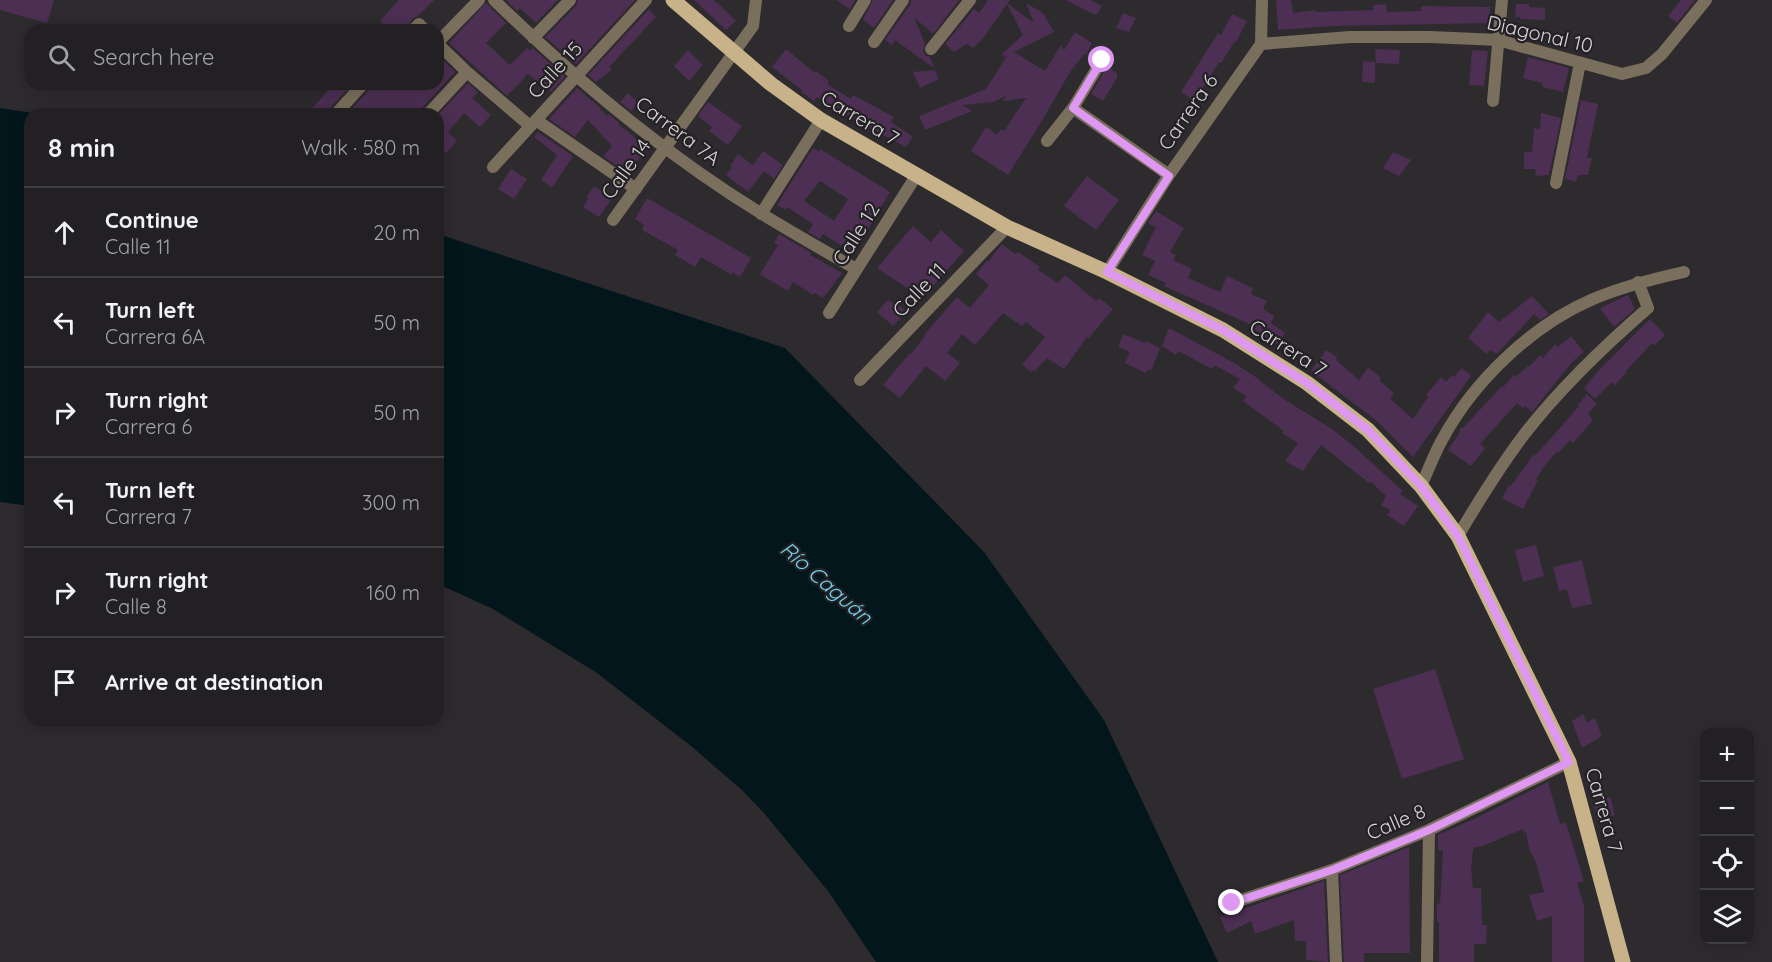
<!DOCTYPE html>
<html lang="en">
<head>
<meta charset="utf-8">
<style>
  :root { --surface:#222023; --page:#2e2d30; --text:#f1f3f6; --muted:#a2a3a6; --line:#3f3e41 }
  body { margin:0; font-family:Quicksand,sans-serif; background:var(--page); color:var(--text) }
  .controls { position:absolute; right:18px; bottom:18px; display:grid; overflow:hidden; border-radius:12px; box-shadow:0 3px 15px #0003 }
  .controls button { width:54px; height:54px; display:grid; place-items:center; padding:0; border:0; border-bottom:2px solid var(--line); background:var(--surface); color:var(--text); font:30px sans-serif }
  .stop { position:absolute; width:18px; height:18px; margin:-14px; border:4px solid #de98f2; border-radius:50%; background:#fff }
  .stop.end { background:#de98f2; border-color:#fff; box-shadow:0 2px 6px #0008 }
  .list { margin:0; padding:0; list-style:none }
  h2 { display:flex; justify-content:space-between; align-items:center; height:78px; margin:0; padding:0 24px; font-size:26px }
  h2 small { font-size:20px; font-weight:400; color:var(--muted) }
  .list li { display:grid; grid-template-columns:39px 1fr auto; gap:18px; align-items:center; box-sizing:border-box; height:90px; padding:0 24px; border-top:2px solid var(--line) }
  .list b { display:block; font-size:22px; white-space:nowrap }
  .list p { margin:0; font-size:20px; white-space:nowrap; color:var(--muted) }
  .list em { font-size:20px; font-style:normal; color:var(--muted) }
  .icon { flex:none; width:33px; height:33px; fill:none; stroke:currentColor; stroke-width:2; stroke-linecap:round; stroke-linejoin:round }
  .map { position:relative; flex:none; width:1772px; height:962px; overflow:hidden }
  .search { position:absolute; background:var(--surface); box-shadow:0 3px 15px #0003; left:24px; top:24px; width:420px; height:66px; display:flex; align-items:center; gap:15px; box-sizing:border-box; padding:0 21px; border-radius:18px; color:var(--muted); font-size:22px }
  .panel { position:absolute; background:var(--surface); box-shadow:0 3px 15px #0003; left:24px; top:108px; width:420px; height:618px; border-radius:18px }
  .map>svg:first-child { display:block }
</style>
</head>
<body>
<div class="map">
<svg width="1772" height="962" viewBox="0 0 1772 962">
  <rect width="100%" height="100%" fill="#2e2b2f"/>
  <path fill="#03161c" d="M0 108 39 114H30V506L0 502Z
    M438 234 785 348 984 552 1104 720 1218 962H876L828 891 764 813 743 791 691 746 597 673 493 609 438 584Z"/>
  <path fill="#4c2f53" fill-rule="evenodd" d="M0 0H54L47 23 0 10Z
    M399 0H434L418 16 413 18 404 30H389L380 21Z
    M506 0H558L536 23 520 8 517 11Z
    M578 0H635L576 64 545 37 576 6Z
    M694 0H714L736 21 726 30Z
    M836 0H855L850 9Z
    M873 0H893L874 28 863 20Z
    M911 0H959L933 34 914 17 925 44 923 51 925 55 930 57 934 68 895 40 892 45 885 40 910 5Z
    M988 0H1010L1007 3 1034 23 1026 3 1043 13 1054 32 1014 52 1045 71 1061 45 1064 50 1075 32 1092 43 1086 55 1084 54 1070 72 1043 119 1008 175 971 151 986 127 997 135 1001 129 1004 131 1026 98 1003 101 1006 96 993 102 962 105 972 111 925 130 919 116 986 89 1007 56 1004 57 1002 54 1023 35 1007 4 984 37 973 48 967 44 954 52 945 44 974 9 979 13Z
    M1066 0H1090L1102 6 1097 14H1093Z
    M1276 0H1291L1293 13 1316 10V12L1373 10V5L1386 4 1387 12 1421 11V6L1490 7V23L1331 26 1278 30Z
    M1681 0H1695L1677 23 1668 16Z
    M486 3 506 23 486 43 510 65 527 48 530 51 533 48 565 77 551 92 528 74 507 96 449 43Z
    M1516 4H1529V7L1545 8V20L1520 19V17H1515Z
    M649 9 656 17 609 67 612 70 596 82 588 75Z
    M1123 13 1136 18 1129 32 1116 28Z
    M1232 14 1247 21 1236 42 1235 41 1221 63 1219 62 1194 101 1181 92 1218 33 1221 35Z
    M786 49 815 73 816 71 829 81 827 84 851 99 853 95 894 117 891 122 913 137 906 147 835 109 817 97 814 101 801 92 802 90 772 67Z
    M1375 49 1400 50 1399 64 1376 63Z
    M688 50 703 65 689 81 674 66Z
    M1472 50 1488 51 1484 86 1469 85Z
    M438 55 455 72 422 108 420 114H347L369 90 371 84H438Z
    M1528 57 1569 68 1563 92 1543 87 1542 83 1523 78Z
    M1363 61 1375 62V83L1362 82Z
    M1107 67 1117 73V78L1103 101 1091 94Z
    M935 70 939 79 920 88 913 72Z
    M468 83 478 92 472 98 491 115 480 127 464 113 448 132 457 141 446 153 438 146V115Z
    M334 84H352L330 108 328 114H307Z
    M577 88 597 105 607 116 609 114 619 123 618 124 648 148 627 173 603 156 612 146 588 120 575 137 549 119Z
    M628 93 638 103 631 111 620 102Z
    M1581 100 1598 104 1587 158H1592L1588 175H1578L1576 182 1565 179Z
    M708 102 742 126 728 145 709 131 712 127 698 116Z
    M1541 113 1561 118 1549 175 1536 176 1535 169H1524V152H1532L1534 128 1540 129Z
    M538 132 573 156 552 188 541 180 557 155 534 137Z
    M813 148 819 152 820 149 890 192 854 253 823 234 820 239 808 232 813 224 787 207 786 210 777 205ZM820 181 848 199 834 221 804 201Z
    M763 151 783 165 774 179 764 171 748 192 726 175 732 168 730 166 738 154 753 165Z
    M1393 152 1411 160 1399 176 1383 168Z
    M511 169 527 179 514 199 498 189Z
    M1087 176 1119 200 1096 230 1064 206Z
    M594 186 612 198 599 217 583 207 588 199 586 198Z
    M647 198 751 258 740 277 733 272 732 275 701 257 695 267 675 255 678 250 642 230 644 225 635 219Z
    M1156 211 1184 228 1170 252 1176 255 1173 260 1192 269 1188 278 1220 292 1227 276 1253 288 1251 294 1267 301 1263 309 1274 316 1271 323 1285 333 1278 345 1254 329 1256 327 1164 286 1166 283 1148 275 1155 261 1142 255 1156 227 1148 223Z
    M913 226 931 242 941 230 964 251 924 296H919L877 268Z
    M779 234 811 253 810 255 842 273 823 298 815 293 813 295 793 282 788 291 760 274 778 245 774 243Z
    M1002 244 1015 254 1018 252 1040 267 1038 270 1058 283 1065 275 1096 301 1099 298 1113 309 1089 338 1087 337 1064 369 1047 358 1035 371 1033 370 1031 372 1022 365 1045 337 1026 322 1022 326 1003 313 975 345 962 334 947 353 960 363 945 381 926 366 900 398 883 385 910 353 911 354 925 336 924 335 957 297 970 308 989 285 976 274 987 261 988 262Z
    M1628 295 1635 309 1614 327 1600 308Z
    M1532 296 1549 314 1540 320 1534 314 1497 354 1490 350 1487 354 1468 338 1488 312 1499 322Z
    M888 300 907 311 893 326 877 312Z
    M1650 319 1665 335 1655 345 1652 343 1625 372 1626 373 1615 385 1612 382 1595 399 1584 388 1598 371Z
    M1169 328 1236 364 1260 380V381L1285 400 1332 429 1350 443 1403 491 1400 494 1418 506 1404 526 1387 515 1391 510 1381 506 1386 496 1370 481 1369 483 1321 445 1303 471 1285 461 1298 443 1282 433 1284 431 1243 401 1246 396 1233 388 1240 379 1214 365 1212 369 1178 351 1176 355 1162 346Z
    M1123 334 1145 343 1146 341 1160 348 1151 371 1148 369 1146 373 1125 363 1130 352 1118 347Z
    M1571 336 1584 352 1573 361 1532 412 1525 406 1523 408 1517 403 1480 444 1485 448 1471 466 1448 450 1460 432V428H1463L1502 386 1503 387 1514 375 1515 377 1528 366 1529 367 1540 355 1543 358 1555 344 1558 347Z
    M1326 350 1337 357 1336 360 1359 380 1368 367 1381 378 1379 380 1394 393 1390 399 1413 419 1428 397 1426 395 1441 377 1446 382 1452 375 1454 377 1462 368 1471 376 1413 457 1377 421 1311 371Z
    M1587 394 1597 404 1588 414 1593 420 1573 443 1570 440 1558 453 1557 451 1545 465 1536 479 1538 480 1523 509 1502 498 1509 485 1511 486 1533 455 1534 456 1545 445 1579 406 1578 405Z
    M1536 545 1544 576 1523 582 1515 550Z
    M1582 560 1592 604 1572 608 1567 589 1559 591 1553 567Z
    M1435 669 1464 759 1402 779 1373 689Z
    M1583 714 1587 723 1595 718 1602 736 1582 748 1572 721Z
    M1548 782 1560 824 1566 823 1584 881 1577 883 1584 906V962H1552V916L1537 921 1529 895 1544 892 1536 863 1531 852 1530 853 1526 832 1524 833 1523 829 1480 847H1474L1473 850 1471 869 1473 888H1481L1482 925H1487L1486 944H1474V962H1439V922H1437V904L1440 903 1443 850 1438 851V835L1476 818Z
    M1610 797 1615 815 1597 820 1593 802Z
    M1409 847 1410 953H1364V962H1344L1340 875Z
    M1324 881 1328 962 1306 960V941H1295L1294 920 1255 934 1251 921 1227 933 1220 917Z"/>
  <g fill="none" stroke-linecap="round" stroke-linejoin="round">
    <path stroke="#7a6f5c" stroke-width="12" d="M494 0C576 80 664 154 762 214 793 233 825 251 856 269
      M849 26 865 0
      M413 30 419 24 425 30
      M533 38 570 0
      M438 42 479 0
      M874 42 903 0
      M438 44 467 72 530 126
      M1261 44 1350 37H1430L1498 40 1622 74 1646 68 1662 54 1706 0
      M931 49 970 0
      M1493 101 1502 0
      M1073 108 1169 175
      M336 114 363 84
      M428 114 467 72
      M536 120 636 189
      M1047 141 1073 108 1102 60
      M493 167 646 0
      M1556 183 1580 63
      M761 214 821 120
      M613 220 753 26 756 0
      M1107 272 1169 175 1261 44 1262 0
      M829 313 916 176
      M860 380 1007 227
      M1421 486C1428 471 1434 454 1442 440 1473 382 1531 326 1591 300 1621 287 1652 279 1684 272
      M1458 536C1478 502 1499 468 1523 436 1560 388 1603 347 1648 308L1638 282
      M1332 870 1336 962
      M1232 903 1332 870 1429 830 1569 762
      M1427 962 1429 830"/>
    <path stroke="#c8b289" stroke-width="15" d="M673 0 771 84 821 120 1007 227 1107 272 1223 330 1307 383 1368 430 1421 486 1458 536 1569 762 1623 962"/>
  </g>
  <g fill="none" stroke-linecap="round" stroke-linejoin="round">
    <path stroke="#de98f2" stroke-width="8" d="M1102 60 1073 108 1169 176 1107 272 1223 330 1307 383 1368 430 1421 486 1458 536 1569 762 1429 830 1332 870 1232 903"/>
  </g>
  <g text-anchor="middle" stroke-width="4.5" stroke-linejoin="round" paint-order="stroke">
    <g font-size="20" fill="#d6d4d7" stroke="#242125">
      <text transform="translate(1540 34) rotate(13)" y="7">Diagonal 10</text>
      <text transform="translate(555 70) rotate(-47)" y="7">Calle 15</text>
      <text transform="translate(1188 112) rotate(-55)" y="7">Carrera 6</text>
      <text transform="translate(860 118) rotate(31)" y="7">Carrera 7</text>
      <text transform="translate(678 131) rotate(37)" y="7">Carrera 7A</text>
      <text transform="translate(626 169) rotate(-54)" y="7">Calle 14</text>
      <text transform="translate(856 234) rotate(-58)" y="7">Calle 12</text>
      <text transform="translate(919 290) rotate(-46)" y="7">Calle 11</text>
      <text transform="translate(1288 348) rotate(33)" y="7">Carrera 7</text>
      <text transform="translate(1604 810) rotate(74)" y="7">Carrera 7</text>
      <text transform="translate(1396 822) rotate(-23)" y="7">Calle 8</text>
    </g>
    <g font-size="21" font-style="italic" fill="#6fd3ef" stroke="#242125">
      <text transform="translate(826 583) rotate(41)" y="7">Río Caguán</text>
    </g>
  </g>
</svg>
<div class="controls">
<button>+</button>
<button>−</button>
<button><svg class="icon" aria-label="locate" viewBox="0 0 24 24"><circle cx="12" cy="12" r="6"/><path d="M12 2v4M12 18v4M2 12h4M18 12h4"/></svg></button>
<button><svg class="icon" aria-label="layers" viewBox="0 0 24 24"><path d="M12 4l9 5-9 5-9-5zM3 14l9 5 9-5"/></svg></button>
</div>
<div class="stop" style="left:1102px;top:60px"></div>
<div class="stop end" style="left:1232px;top:903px"></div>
<div class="search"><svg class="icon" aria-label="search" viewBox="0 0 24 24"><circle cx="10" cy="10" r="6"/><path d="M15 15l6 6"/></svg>Search here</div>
<section class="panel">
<h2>8 min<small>Walk · 580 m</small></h2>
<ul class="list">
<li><svg class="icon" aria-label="ahead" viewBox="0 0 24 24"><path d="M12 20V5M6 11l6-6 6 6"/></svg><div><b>Continue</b><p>Calle 11</p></div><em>20 m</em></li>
<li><svg class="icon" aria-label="left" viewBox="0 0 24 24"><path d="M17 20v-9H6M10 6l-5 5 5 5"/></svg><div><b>Turn left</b><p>Carrera 6A</p></div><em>50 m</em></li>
<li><svg class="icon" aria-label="right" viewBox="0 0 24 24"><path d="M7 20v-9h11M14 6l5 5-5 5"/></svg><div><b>Turn right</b><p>Carrera 6</p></div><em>50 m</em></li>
<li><svg class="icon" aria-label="left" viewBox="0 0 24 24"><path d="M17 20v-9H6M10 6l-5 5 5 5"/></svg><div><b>Turn left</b><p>Carrera 7</p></div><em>300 m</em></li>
<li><svg class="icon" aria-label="right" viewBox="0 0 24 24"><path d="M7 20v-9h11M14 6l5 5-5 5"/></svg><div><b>Turn right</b><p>Calle 8</p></div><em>160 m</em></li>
<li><svg class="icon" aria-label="arrive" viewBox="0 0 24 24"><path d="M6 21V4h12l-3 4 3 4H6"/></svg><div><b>Arrive at destination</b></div></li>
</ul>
</section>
</div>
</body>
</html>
